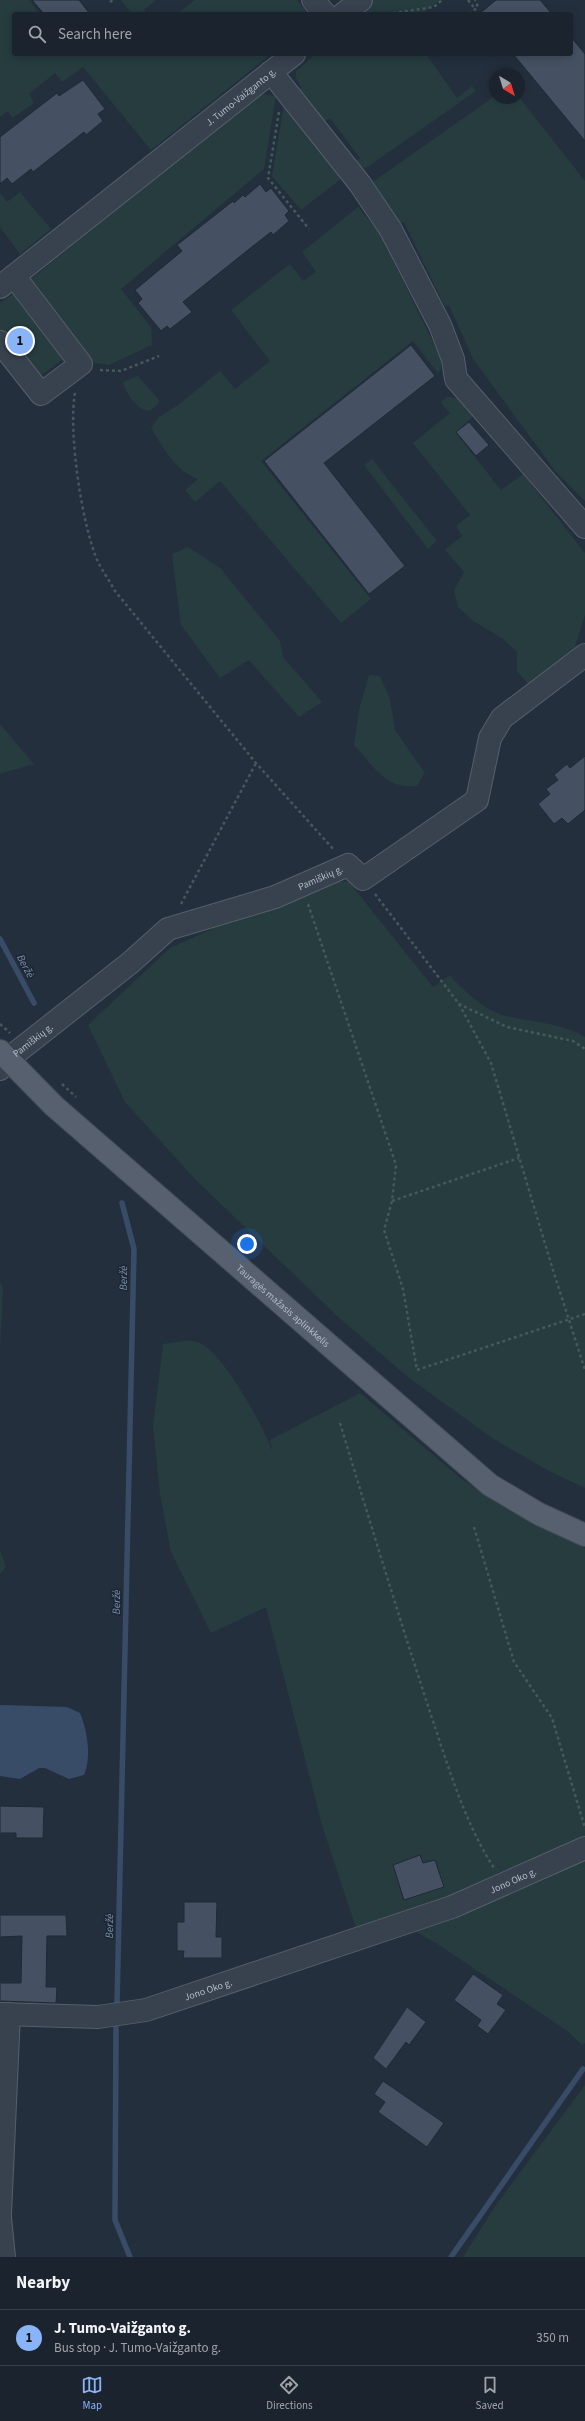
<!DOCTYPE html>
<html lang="en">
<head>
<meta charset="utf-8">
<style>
  :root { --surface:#1b232e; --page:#242b36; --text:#f1f3f6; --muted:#a0a4aa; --line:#39404a; --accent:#8ab4f8 }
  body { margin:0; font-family:"Source Sans 3",sans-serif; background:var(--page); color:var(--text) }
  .compass { position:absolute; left:489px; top:68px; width:36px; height:36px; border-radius:50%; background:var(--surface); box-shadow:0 2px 10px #0003; rotate:142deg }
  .you { position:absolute; left:247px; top:1244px; width:14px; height:14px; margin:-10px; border:3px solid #fff; border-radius:50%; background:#1a73e8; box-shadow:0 0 0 6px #1a73e833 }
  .badge { display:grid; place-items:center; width:26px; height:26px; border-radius:50%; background:var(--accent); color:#111; font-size:13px; font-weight:700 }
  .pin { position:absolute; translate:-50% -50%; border:2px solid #fff; box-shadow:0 1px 4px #0006 }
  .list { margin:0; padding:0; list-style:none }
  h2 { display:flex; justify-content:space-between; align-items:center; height:52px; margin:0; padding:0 16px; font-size:17px }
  h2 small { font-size:13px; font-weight:400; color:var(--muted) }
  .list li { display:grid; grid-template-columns:26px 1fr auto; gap:12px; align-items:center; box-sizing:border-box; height:56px; padding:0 16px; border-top:1px solid var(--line) }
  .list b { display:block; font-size:15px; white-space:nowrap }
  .list p { margin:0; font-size:13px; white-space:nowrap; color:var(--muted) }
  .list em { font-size:13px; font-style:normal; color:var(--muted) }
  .icon { flex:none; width:22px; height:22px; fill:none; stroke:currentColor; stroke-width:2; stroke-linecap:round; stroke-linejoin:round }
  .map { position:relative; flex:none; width:585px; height:2257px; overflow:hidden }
  .search { position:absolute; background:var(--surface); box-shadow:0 2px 10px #0003; left:12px; right:12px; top:12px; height:44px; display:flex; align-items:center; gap:10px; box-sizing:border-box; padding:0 14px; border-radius:4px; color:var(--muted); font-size:15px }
  .sheet { height:108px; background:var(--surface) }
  nav { display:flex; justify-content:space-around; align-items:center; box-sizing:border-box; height:56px; border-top:1px solid var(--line); background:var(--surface); font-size:11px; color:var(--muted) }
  nav a { display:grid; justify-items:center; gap:2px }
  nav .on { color:var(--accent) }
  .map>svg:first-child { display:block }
</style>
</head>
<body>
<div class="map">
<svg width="585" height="2257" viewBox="0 0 585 2257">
  <rect width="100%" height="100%" fill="#242f3e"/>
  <path fill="#263c3f" d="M0 0H29L40 14H14V54H271L151 150 83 67 62 82 55 73 29 94 34 103 12 118 8 111 0 117Z
    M121 0H156L144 10 147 14H132Z
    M195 0H297L308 14H176Z
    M374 0H440L422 14H357Z
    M316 54H426L457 98 472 86 476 91 366 168 359 167 355 162 360 158 330 118 323 123 298 91 301 87 296 78V71Z
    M258 93 276 96 264 169 121 289 151 327 152 345 109 365 90 362 30 280Z
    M495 96V98L519 97 585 181V501L556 472 473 359 449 305 445 307 404 222 396 224 371 183Z
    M284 105 341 179 301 210 272 176Z
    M20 192 51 229 20 254 0 227V193L7 202Z
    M358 207 380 234 435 346 441 359V369L438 373 413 341 261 461 371 599 341 623 220 481 195 502 185 490 198 479C176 472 163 447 151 428L159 417 178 405 220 371 235 389 270 361 231 310 290 264 303 281 316 272 302 252Z
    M13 294 63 359 38 378 0 330V303Z
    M138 376 159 400 158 404 149 411C137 410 125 392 123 382Z
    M447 397 457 398 473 416 456 433 501 490 523 474 585 553V615L574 650 528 684 517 671V652L502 638 473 621 458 607 454 590 464 572 445 550 462 536 456 526 470 515 413 443 450 413 440 402Z
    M372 459 437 541 428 549 364 465Z
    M188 547 220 568 280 641 283 657 322 702 299 717 249 660 220 678 181 625 172 554Z
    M369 675 380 676 390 699 395 730 425 773 417 786C386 790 373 765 354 745L359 710Z
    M0 724 34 764 0 774Z
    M337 881 349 882 433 987 450 975C462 990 487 1012 506 1016 531 1022 562 1023 585 1037V1488L549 1471 495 1440 408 1377 336 1315 194 1178 125 1102 88 1025 170 948 223 924 291 902Z
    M0 1282 3 1287 0 1351Z
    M184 1341C189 1341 196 1341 200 1343 224 1354 264 1427 273 1453L270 1440 360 1393 463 1480 498 1504 585 1548V2043L582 2045 569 2032 436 1943 396 1921 358 1934 322 1825 266 1607 211 1633 171 1552 160 1494 153 1425 163 1344Z
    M0 1551 6 1567 0 1574Z
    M585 2085V2257H463L496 2205Z"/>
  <path fill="#394c67" d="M0 1705 67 1707 80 1713C87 1730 92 1757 84 1775L69 1779 45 1768H39L20 1779 0 1776Z"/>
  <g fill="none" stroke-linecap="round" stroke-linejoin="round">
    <path stroke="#394c67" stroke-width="5.5" d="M0 939 34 1003
      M117 2004 134 1249 122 1203
      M116 2027 115 2220 130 2257
      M451 2257 583 2069"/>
  </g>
  <path fill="#455162" stroke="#1f2835" d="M32 0H79L90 14H44Z
    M496 0H540L552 14H479Z
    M571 37 585 54V141L513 54H571Z
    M83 80 105 109 98 114 103 121 86 135 84 132 33 172 31 169 12 184 7 178 0 184V137L57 93 59 96Z
    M260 184 266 192 271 188 289 211 285 215 289 221 273 235 271 232 248 250 183 302 192 312 170 329 167 326 161 331 138 303 142 299 135 290 182 251 177 245 233 201 234 203 243 195 245 197Z
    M411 345 435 376 324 463 405 566 369 594 264 461Z
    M469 422 489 445 476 456 456 432Z
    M585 756V810L568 824 562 818 554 824 538 804 550 794 546 789 558 780 554 775 567 764 570 768Z
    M0 1806 44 1807 43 1838H16V1833H0Z
    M420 1855 423 1863 435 1860 444 1887 404 1900 393 1865Z
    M184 1902H217L216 1937H222V1958H183L184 1951H177V1922H184Z
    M0 1915H66L67 1936H47L46 1987H57L56 2003 0 2001V1983H21L22 1936 0 1937Z
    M473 1974 503 1995 497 2004 506 2010 488 2034 477 2026 481 2020 454 2000Z
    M407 2007 426 2022 409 2045 406 2042 386 2069 373 2058Z
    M383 2081 444 2123 427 2147 378 2112 385 2102 374 2094Z"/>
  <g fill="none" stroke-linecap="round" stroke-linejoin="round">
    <g stroke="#565f6c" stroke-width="24">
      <g id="minor">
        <path d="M313 0 325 14"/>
        <path d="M343 14 361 0"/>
        <path d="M271 72 360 184 391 230 440 325 453 359 456 379 585 527"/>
        <path id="s1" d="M0 287 294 54"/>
        <path d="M0 342 41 394 81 364 14 276"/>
        <path id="s2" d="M0 1069 8 1059 130 963 168 929 275 897 348 865 363 879 477 800 490 738 502 718 585 655"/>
        <path id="s3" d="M0 2014 98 2017 146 2010 452 1907 585 1848"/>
        <path d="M0 2214 9 2014"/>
        <path d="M0 2218 4 2257"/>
      </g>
    </g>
    <g stroke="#414a57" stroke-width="24">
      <g id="major">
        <path id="s4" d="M0 1051 54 1106 490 1485 539 1514 585 1535"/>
      </g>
    </g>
    <path stroke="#44595c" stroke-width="2.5" stroke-dasharray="3 3" stroke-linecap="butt" d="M468 0 475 9
      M110 2 113 0
      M387 14 434 7 442 0
      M469 14 478 7 475 0
      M279 112 268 178 309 229
      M100 370 121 371 159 356
      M75 393C68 431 82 529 99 564 104 573 110 582 115 591L256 763 334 850
      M375 894 459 1004 507 1027 573 1041 585 1049
      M181 904 256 763
      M308 904 396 1165 392 1201 384 1230 403 1289 417 1370 585 1314
      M459 1004 491 1063 552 1267 585 1370
      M0 1024 10 1033
      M62 1084 76 1097
      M392 1201 519 1158
      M340 1423C369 1519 398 1614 429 1709 447 1762 463 1820 494 1868
      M474 1527 514 1662 552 1718 585 1828"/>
    <use href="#minor" stroke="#38414e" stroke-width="22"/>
    <use href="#major" stroke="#56606e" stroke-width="22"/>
  </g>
  <g text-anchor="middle" stroke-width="3" stroke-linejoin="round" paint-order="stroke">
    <g font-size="10" fill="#b4bcc9" stroke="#1d2633">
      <text dy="4" stroke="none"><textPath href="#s1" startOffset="307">J. Tumo-Vaižganto g.</textPath></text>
      <text dy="4" stroke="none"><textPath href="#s2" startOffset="380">Pamiškių g.</textPath></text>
      <text dy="4" stroke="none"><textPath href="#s2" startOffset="44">Pamiškių g.</textPath></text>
      <text dy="4" stroke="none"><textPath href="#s4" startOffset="381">Tauragės mažasis aplinkkelis</textPath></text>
      <text dy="4" stroke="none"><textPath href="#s3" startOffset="536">Jono Oko g.</textPath></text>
      <text dy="4" stroke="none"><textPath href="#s3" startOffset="212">Jono Oko g.</textPath></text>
    </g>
    <g font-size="11" font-style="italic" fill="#7c92b1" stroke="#1d2633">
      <text transform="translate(26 966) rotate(62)" y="4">Beržė</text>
      <text transform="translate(123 1278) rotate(-89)" y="4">Beržė</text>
      <text transform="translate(116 1602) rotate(-89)" y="4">Beržė</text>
      <text transform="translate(109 1926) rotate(-89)" y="4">Beržė</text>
    </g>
  </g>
</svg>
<svg class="compass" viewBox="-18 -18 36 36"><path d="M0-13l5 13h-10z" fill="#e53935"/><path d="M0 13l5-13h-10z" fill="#a0a4aa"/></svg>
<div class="you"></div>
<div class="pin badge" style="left:20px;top:341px">1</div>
<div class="search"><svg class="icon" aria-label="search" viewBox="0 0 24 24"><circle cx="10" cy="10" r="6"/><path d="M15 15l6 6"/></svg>Search here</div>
</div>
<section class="sheet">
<h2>Nearby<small></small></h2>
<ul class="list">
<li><span class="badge">1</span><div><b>J. Tumo-Vaižganto g.</b><p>Bus stop · J. Tumo-Vaižganto g.</p></div><em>350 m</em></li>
</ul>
</section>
<nav>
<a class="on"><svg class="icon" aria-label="map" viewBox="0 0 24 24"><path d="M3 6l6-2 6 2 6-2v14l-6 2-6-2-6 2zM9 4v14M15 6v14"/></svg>Map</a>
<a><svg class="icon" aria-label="directions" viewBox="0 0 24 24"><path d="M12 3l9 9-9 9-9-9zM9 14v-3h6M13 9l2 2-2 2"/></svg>Directions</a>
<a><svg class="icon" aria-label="saved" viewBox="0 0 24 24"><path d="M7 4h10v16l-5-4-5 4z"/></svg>Saved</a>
</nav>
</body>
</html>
